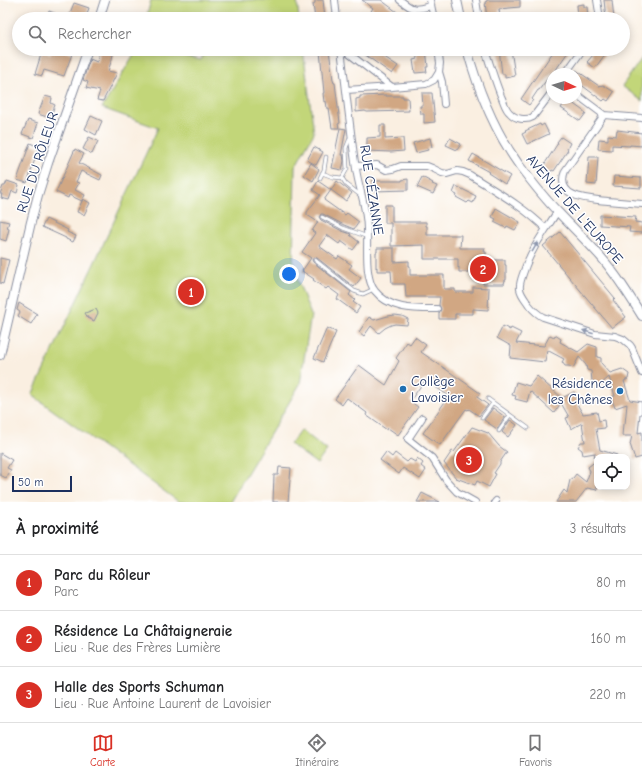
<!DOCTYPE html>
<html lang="fr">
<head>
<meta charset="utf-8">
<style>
  :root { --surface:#fff; --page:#f6f6f6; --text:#202124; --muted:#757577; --line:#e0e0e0; --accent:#d93025 }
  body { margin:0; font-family:"Comic Neue",sans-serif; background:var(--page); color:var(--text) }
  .controls { position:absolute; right:12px; bottom:12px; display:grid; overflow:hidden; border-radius:8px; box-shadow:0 2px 10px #0003 }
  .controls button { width:36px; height:36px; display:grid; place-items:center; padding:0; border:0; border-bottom:1px solid var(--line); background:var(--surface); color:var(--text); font:20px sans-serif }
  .compass { position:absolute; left:546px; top:68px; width:36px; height:36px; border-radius:50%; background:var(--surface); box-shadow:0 2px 10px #0003; rotate:94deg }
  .scale { position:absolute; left:12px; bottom:10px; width:60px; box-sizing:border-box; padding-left:4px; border:2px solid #1b2f5e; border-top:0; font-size:11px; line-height:14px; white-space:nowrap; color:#1b2f5e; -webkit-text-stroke:3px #fff; paint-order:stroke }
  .you { position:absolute; left:289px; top:274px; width:14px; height:14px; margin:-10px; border:3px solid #fff; border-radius:50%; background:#1a73e8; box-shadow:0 0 0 6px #1a73e833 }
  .badge { display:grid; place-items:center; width:26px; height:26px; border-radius:50%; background:var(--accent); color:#fff; font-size:13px; font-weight:700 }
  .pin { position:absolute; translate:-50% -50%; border:2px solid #fff; box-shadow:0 1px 4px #0006 }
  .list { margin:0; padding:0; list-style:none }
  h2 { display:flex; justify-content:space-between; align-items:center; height:52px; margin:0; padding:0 16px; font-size:17px }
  h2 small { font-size:13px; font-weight:400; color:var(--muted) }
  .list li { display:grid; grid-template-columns:26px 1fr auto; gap:12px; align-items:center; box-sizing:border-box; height:56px; padding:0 16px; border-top:1px solid var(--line) }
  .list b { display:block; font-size:15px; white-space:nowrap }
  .list p { margin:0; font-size:13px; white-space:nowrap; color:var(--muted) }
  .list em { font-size:13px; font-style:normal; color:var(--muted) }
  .icon { flex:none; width:22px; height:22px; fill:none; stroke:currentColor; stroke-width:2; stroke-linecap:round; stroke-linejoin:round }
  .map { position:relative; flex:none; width:642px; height:502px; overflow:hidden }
  .search { position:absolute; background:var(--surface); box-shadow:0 2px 10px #0003; left:12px; right:12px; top:12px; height:44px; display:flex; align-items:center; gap:10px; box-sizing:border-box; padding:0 14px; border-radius:22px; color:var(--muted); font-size:15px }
  .sheet { height:220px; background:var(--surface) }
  nav { display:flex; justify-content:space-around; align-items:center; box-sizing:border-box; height:56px; border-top:1px solid var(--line); background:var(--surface); font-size:11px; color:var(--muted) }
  nav a { display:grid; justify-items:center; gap:2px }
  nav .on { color:var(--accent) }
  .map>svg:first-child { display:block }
</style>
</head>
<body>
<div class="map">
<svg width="642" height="502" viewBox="0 0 642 502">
  <rect width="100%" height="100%" fill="#fff"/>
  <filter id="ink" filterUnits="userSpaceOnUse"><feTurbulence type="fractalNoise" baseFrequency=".025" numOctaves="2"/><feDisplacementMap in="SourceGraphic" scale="8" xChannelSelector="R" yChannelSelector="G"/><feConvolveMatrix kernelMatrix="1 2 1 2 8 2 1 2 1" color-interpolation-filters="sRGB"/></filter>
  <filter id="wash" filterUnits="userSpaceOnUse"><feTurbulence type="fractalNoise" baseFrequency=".012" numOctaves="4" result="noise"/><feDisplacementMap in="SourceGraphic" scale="16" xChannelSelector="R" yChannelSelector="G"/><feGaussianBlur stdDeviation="0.9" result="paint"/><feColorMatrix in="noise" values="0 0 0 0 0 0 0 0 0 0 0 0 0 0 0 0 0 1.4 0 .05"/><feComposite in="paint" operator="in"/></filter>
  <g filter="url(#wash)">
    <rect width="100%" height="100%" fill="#faefe1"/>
    <path fill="#c2d679" stroke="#6e826c" d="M151 0H297L299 19H146Z
      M137 49H154L201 60 205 49H303L314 133 295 167 293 268 311 315 300 384 230 502H179L32 395 158 128 102 108Z
      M642 58V101L622 86Z
      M301 430 327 450 317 464 290 444Z"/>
    <g id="blocks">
      <path fill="#d1a783" d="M315 0H323L325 19H315L313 4 315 3Z
        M362 0H381L397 12 396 14 403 19H382L371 11 373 8Z
        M487 0H520V7L499 9 500 19H487L485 2 487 1Z
        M604 0H612L614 19H606Z
        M74 3 89 8 85 19H46L49 11 68 18Z
        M584 4V7H587L588 19H578L577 5Z
        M52 49H63V51L72 54 64 76 44 70 42 76 35 74 42 51 50 54Z
        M99 49H114L112 59 108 71 117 73 103 101 97 100 100 91 86 88 88 82 83 80 90 59 97 62Z
        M357 49H377L381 52 380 54 398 66 392 74Z
        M416 49H426L428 67H426L427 72 415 73 413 60 417 59Z
        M499 49H511L515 76 505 78V74H502Z
        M555 49H570L553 74H551L539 90H538L532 99 533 100 529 105 521 99Z
        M593 49H609L595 68 587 62 593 55 591 53Z
        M329 50 333 80 334 83H335L340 123 338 124 339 128H332L329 108H327L326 101 324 102 323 93H324L320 51Z
        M576 70 599 86 603 85 614 92 608 101 605 99 603 101 576 81Z
        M422 93H432L435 122 424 123V114H421L420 106H423Z
        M386 95V96H403V98H408L409 111 367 112 365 111 356 112V99L360 98V96Z
        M45 96 52 98 51 103 55 105 50 118 38 114Z
        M567 99 586 113 580 121 561 108Z
        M91 116 102 121 96 135 85 129Z
        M28 120 38 123 33 138 22 134Z
        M540 124 541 126 544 124 549 134 527 144 522 134 526 132 525 131Z
        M380 125H385V139L403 138 404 151 391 152 367 151V138L380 137Z
        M340 128 346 129 341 155H343L344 161 342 170 332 168Z
        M617 130 642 133V146L630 145V146L612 145V150L598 149 599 139 608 140V135L616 136Z
        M89 137 98 141 92 154 83 149Z
        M561 137 570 143 567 149 568 150 554 171 552 170 550 173 542 168 558 143 557 142Z
        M430 138 432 147 427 148 428 150 416 153 413 143Z
        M450 138 461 144 457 150 446 145Z
        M30 143 39 147 27 183 17 180Z
        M314 147 323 152 316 165 307 160Z
        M75 149 84 154 79 163 102 175 100 180 81 171 76 182 79 183 75 190 85 195 82 201 69 195 68 198 56 192Z
        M473 154 510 176 505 184 488 173 489 172 469 161Z
        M589 157H598L596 185 587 184Z
        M311 163 319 169 313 181 304 175Z
        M614 176 641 178V188L613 186Z
        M422 177 433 183 432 184 437 186 433 194 417 187Z
        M408 179V190L373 191 372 181H402V180Z
        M7 181 19 185 17 193 12 191 9 200 1 198 2 194H0L3 186H5Z
        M318 181 331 190 324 200 345 215 347 213 359 222 354 229 344 225 323 214H321L319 217 321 220 342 231 351 234 350 235 359 242 353 250 341 241 339 244 327 235 319 246 337 259 339 256 352 265 349 269 361 278 354 287 317 258 314 257 312 260 313 262 351 292 349 295 355 300 353 302 360 307 356 313 337 299 339 295 328 287 326 289 313 280 314 279 302 271 311 258 302 252 315 233 312 231 318 222 307 215V212L320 195 313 190Z
        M337 181 352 193 346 201 331 190Z
        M456 186 476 196 473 203 469 201 467 203 456 197 457 195 453 193Z
        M83 199 90 203 84 215 77 212Z
        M385 205H392V222H426V226H427V235H461L460 248H485L484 252H486V260H505V265H506V280H505L504 284H483V272H459V267L458 268V259H424V245L391 246V223H385Z
        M496 208 520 222 515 230 507 226 506 228 494 222 496 219 492 217Z
        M600 215 636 217 635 222 642 223V233L629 232 630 227 600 225Z
        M46 219 68 230 67 232 76 236 73 242 66 239V238L42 227Z
        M0 220 9 222 7 228 9 229 6 241 0 239Z
        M560 232 615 298 613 300 626 317 612 328 543 246Z
        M377 248H394V262L409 261V266H410V275H444V289H455V292H473V287L489 288 488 310 473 309V314H455V319H439V313L441 309 439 305 440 297H406L405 284H392L391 271H377V267L376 268V252H377Z
        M0 258 9 260 3 284 0 283Z
        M19 303 37 314 31 324 18 316 20 312 17 310Z
        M96 309 98 313 94 321 88 318 85 313Z
        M395 315 402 316 408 319 407 325 395 324 391 325 385 328 379 333 371 326 364 336 359 332 369 317 374 320 388 316Z
        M503 326 510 330 511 328 521 333 516 343 544 346 550 335 554 337 555 335 561 339 560 342 578 352 588 344 597 347V357L601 358V363L610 373 622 369 629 374 628 379 624 381 630 400 642 402V414H640L638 433 642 432V457L635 459 630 444 632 436H622L623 424H625L627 404 615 408 611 397 615 396 609 377 599 386 596 383 592 381 591 371 587 370 586 365 579 357 573 368 569 366H565L562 362 564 359 547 350 545 362 510 358 511 346 497 338Z
        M327 328 336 332 323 362 314 358Z
        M415 337 426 345 421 352 480 393 477 397 488 405 479 416 469 409 468 410 466 409 440 445 423 433 449 396 425 380 410 401 418 407 398 435 388 428 387 430 366 415 367 413 347 398 342 405 335 399 359 365 386 385 399 361 396 358 407 342 410 344Z
        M537 376 562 398 574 392 579 403 577 404 583 414 597 412 599 421 604 420 605 428 596 429 600 450 617 455V457H594L595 453 583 455 582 450 578 447 581 442H585L582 423 571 429 566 418 569 417 561 403 554 413 530 391 527 402 515 399 516 396 512 395 516 382 529 386Z
        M493 408 505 417 497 429 484 420Z
        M510 420 517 425 508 437 502 432Z
        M472 427 488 433 499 446 507 452 500 462V464L494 473 496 474 489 487 477 481 475 485 456 478 444 463 452 451 454 452Z
        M386 452 392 457 395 453 407 462 410 459 415 462 417 458 423 463 421 466 426 470 420 479 403 468 399 474 380 460Z
        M0 453 12 460 7 468 11 470 6 478 0 475Z
        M597 460V490L587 488 576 502H556L564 490 567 493 570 480 573 478 576 474 586 482 590 471 588 467Z
        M279 467 291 468 288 502H273L274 475H278Z
        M422 493 440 502H417Z"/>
    </g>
  </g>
  <g filter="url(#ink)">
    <use href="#blocks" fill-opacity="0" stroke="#8a8fa0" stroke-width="1"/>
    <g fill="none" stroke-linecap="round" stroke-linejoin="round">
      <g stroke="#8a8fa0" stroke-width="4.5">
        <path id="service" d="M322 173 333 177 342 178 346 184 360 195
          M320 178 324 170 326 157
          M342 178 347 169 346 148 350 138
          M322 217 343 228 368 237
          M315 260 354 291 363 294 374 289
          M488 399 528 428
          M482 418 493 403
          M499 431 510 415"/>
      </g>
      <g stroke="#8a8fa0" stroke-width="8">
        <path id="minor" d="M335 0 337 19
          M400 0C414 11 414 10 431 6
          M430 0 434 19
          M476 0 479 19
          M597 0 600 19
          M341 49C346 89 350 129 356 169 359 189 367 209 367 229 368 246 364 278 375 291 390 310 415 309 437 309
          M343 49 392 87
          M438 49 440 63 439 72 442 82 444 104
          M485 49C490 65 495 81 501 96 504 102 505 109 510 113 515 119 526 121 533 117L552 92
          M565 74 583 49
          M346 90 392 87 426 84 434 80 439 72
          M576 94 604 115 642 118
          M604 115 565 171C554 199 591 199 608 201 619 202 631 203 642 204
          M356 166 377 165 386 170 393 169 401 166H427L432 168 442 173 447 174 457 171 463 172 470 175C497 192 523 206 546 229
          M557 212C545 231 531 249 524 271 522 277 519 283 520 289 521 295 526 300 529 305 534 311 537 314 543 317L595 334 615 336 623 339 630 345 632 348 642 373
          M422 418 408 439 432 458 446 480 457 492 475 502
          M495 502 496 501"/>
      </g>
      <g stroke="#8a8fa0" stroke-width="10">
        <path id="tertiary" d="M457 0 461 19
          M99 19 105 0
          M467 49C478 90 494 130 519 165 531 181 544 198 558 212 572 227 587 241 600 256 616 274 629 295 642 316
          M0 355 31 222 38 195 48 163 88 49"/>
      </g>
      <use href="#service" stroke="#fff" stroke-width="3"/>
      <use href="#minor" stroke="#fff" stroke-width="6"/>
      <use href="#tertiary" stroke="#fff" stroke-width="8"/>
    </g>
    <defs><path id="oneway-solid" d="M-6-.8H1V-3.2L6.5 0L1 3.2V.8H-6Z"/></defs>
    <g fill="#8d97ae">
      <use href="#oneway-solid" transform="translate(535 247) rotate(-60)"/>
      <use href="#oneway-solid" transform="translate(588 332) rotate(-162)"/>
    </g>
  </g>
  <g fill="#1f6fb2" stroke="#fff" stroke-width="1.5">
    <circle cx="403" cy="389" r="4"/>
    <circle cx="620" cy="391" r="4"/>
  </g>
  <g text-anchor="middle" stroke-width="3" stroke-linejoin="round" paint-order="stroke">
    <g font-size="14" fill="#1b2f5e" stroke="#fff">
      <text transform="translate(37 162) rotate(-72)" y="5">RUE DU RÔLEUR</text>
      <text transform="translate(372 190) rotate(81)" y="5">RUE CÉZANNE</text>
      <text transform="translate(575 209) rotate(49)" y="5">AVENUE DE L'EUROPE</text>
    </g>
    <g font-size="14" fill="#1b2f5e" stroke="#fff" text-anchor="start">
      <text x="411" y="386">Collège<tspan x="411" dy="16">Lavoisier</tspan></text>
      <text x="612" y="388" text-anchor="end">Résidence<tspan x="612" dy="16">les Chênes</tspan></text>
    </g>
  </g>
</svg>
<div class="controls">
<button><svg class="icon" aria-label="locate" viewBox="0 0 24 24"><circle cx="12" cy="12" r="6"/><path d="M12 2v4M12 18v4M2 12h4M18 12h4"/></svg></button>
</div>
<svg class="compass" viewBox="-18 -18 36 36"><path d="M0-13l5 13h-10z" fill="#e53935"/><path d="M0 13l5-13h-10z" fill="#757577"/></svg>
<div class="scale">50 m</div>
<div class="you"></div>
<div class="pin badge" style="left:191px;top:292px">1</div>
<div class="pin badge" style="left:483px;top:269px">2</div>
<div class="pin badge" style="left:469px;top:460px">3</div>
<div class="search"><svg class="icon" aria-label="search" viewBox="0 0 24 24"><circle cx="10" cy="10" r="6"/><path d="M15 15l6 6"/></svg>Rechercher</div>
</div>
<section class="sheet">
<h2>À proximité<small>3 résultats</small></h2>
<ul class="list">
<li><span class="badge">1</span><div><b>Parc du Rôleur</b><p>Parc</p></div><em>80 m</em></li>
<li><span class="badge">2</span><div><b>Résidence La Châtaigneraie</b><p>Lieu · Rue des Frères Lumière</p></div><em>160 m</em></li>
<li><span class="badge">3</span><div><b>Halle des Sports Schuman</b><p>Lieu · Rue Antoine Laurent de Lavoisier</p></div><em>220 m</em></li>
</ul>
</section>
<nav>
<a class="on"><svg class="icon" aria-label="map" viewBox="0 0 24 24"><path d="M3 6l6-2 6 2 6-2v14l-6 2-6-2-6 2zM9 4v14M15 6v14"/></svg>Carte</a>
<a><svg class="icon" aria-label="directions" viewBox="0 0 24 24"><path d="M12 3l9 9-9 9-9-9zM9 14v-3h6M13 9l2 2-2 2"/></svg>Itinéraire</a>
<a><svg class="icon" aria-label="saved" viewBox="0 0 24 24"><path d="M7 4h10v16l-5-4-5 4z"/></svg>Favoris</a>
</nav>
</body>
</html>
